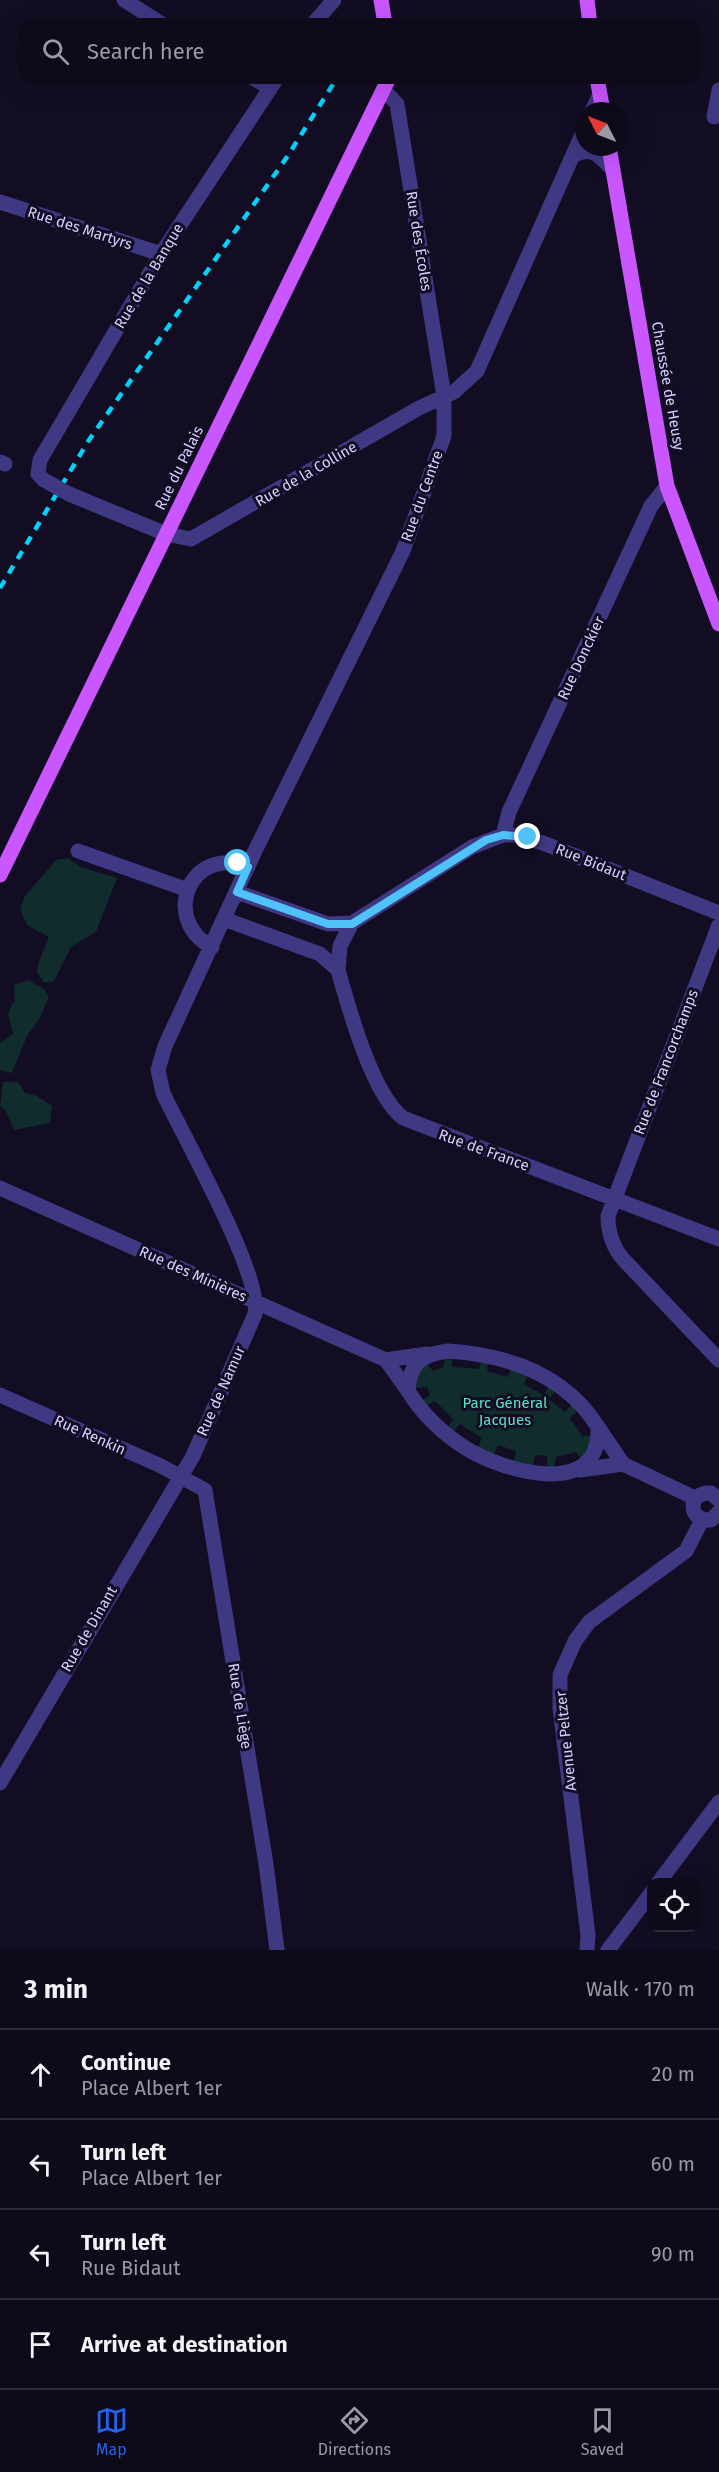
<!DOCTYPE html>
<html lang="en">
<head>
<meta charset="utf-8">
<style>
  :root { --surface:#0e0a1a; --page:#171323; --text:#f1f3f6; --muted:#9b9aa2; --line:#2e2b39; --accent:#2563eb }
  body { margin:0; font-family:"Fira Sans",sans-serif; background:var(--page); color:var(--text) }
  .controls { position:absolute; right:18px; bottom:18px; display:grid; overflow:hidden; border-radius:12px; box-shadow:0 6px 24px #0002 }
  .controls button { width:54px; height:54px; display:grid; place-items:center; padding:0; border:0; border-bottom:2px solid var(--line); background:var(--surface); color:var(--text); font:30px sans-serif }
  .compass { position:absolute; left:575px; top:102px; width:54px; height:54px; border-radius:50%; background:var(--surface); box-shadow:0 6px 24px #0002; rotate:312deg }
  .stop { position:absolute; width:18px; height:18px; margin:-14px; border:4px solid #4fc3f7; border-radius:50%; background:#fff }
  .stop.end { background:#4fc3f7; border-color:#fff; box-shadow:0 2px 6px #0008 }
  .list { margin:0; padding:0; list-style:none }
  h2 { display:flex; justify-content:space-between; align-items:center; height:78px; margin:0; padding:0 24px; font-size:26px }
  h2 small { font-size:20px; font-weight:400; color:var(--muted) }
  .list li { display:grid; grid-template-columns:39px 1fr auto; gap:18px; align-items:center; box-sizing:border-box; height:90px; padding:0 24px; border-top:2px solid var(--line) }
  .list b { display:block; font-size:22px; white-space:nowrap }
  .list p { margin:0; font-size:20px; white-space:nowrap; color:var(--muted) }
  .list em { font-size:20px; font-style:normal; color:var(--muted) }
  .icon { flex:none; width:33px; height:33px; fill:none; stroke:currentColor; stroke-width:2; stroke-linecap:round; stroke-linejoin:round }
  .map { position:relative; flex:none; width:719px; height:1950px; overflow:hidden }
  .search { position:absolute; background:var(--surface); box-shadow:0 6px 24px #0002; left:18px; right:18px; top:18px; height:66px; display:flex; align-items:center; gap:15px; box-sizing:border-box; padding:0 21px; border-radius:18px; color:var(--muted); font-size:22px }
  .sheet { height:438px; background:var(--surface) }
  nav { display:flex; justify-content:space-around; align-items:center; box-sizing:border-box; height:84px; border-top:2px solid var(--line); background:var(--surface); font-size:16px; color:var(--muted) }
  nav a { display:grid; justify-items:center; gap:3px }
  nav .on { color:var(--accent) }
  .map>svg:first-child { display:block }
</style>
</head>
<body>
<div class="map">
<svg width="719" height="1950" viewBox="0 0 719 1950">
  <rect width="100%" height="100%" fill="#120d23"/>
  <path fill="#102c2d" d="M68 858 81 867 117 878 96 932 71 947 54 981 45 983 37 973 38 964 49 937 27 925 20 909 25 896 56 860Z
    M28 980 44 989 49 997 39 1019 27 1036 12 1073 0 1070V1043L13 1034 8 1014 12 1004 15 1002 14 985Z
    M3 1082H18L25 1093 37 1096 52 1106 50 1123 14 1130 6 1111 0 1106Z
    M445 1356H452V1367L479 1369 482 1359 489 1360 487 1371 508 1377 512 1367 528 1374 524 1384 543 1395 549 1386 556 1390 549 1399 565 1412 572 1404 578 1410 570 1418 582 1436H593L583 1461 576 1452 556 1457 554 1467H547V1456L535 1455 533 1465 514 1461 516 1451 498 1445 494 1454 478 1447 482 1438 460 1424 453 1432 447 1428 453 1419 435 1401 425 1407 421 1401 430 1395 427 1387 416 1388 417 1375 426 1363 433 1371 444 1367Z"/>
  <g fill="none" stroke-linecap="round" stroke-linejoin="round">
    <path stroke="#3f3882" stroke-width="15" d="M124 0 162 24
      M313 24 334 0
      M253 78 270 88
      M592 111 599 96
      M714 117 719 90
      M573 156C591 146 598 154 611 168
      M0 202 161 254
      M0 462 5 464
      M44 480 38 474 40 460 161 254 277 78
      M69 494 166 534 191 539 419 408 454 392 477 371 584 130
      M503 835 509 812 651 506 667 486
      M78 851 188 890
      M237 892 328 924 352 923
      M224 919 320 954 338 970C349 1009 372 1094 403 1118L719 1239
      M719 925 608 1216C608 1233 612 1246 623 1259L719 1360
      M212 947C160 920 190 844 248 867
      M338 970 340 946 352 923 472 847 503 835H515L543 843 719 913
      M0 1188 386 1360
      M448 1351C508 1355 565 1374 598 1427 601 1500 506 1472 467 1449 443 1434 423 1415 408 1391 410 1362 421 1355 448 1351Z
      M386 1360 427 1354
      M386 1360 408 1391
      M0 1395 159 1465 205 1490 266 1864 277 1950
      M598 1427 623 1464
      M580 1470 623 1464 695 1498
      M719 1500 711 1493C687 1491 687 1522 711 1520L719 1512
      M0 1783 193 1456 255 1314C263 1276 183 1136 163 1093L158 1070 165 1046 254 853 403 551 444 436V396L397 104 385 91
      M659 1882 719 1802
      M587 1950 588 1935 560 1708V1675L575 1641 589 1622 686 1551 702 1520
      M608 1950 652 1892"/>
    <path stroke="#c956ff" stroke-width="15" d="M381 0 385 24
      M587 0 590 24
      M597 78 603 111
      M609 147 667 486 719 624
      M0 875 389 78"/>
    <path stroke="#00d3fa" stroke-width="4.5" stroke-dasharray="9 8" stroke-linecap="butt" d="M0 588 89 440 287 157 337 78"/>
    <path stroke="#3f3882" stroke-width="15" d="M44 480 69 494"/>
  </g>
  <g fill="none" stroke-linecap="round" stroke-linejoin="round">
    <path stroke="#4fc3f7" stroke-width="8" d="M238 863 248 867 237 892 328 924H352L486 840 503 835 528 837"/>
  </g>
  <g text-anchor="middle" stroke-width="6" stroke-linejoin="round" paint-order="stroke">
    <g font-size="15" fill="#d7cfff" stroke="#120d23">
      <text transform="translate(80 228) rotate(18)" y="5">Rue des Martyrs</text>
      <text transform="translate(419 241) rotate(81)" y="5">Rue des Écoles</text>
      <text transform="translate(149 276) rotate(-59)" y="5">Rue de la Banque</text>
      <text transform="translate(668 386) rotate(80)" y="5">Chaussée de Heusy</text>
      <text transform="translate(179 468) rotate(-64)" y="5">Rue du Palais</text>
      <text transform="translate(306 474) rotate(-30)" y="5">Rue de la Colline</text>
      <text transform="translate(422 496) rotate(-70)" y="5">Rue du Centre</text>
      <text transform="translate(581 658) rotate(-65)" y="5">Rue Donckier</text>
      <text transform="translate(591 862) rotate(22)" y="5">Rue Bidaut</text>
      <text transform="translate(666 1062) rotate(-69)" y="5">Rue de Francorchamps</text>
      <text transform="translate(484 1150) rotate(20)" y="5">Rue de France</text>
      <text transform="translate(193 1274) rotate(24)" y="5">Rue des Minières</text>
      <text transform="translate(221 1391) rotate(-66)" y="5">Rue de Namur</text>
      <text transform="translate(90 1435) rotate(24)" y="5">Rue Renkin</text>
      <text transform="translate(89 1629) rotate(-60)" y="5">Rue de Dinant</text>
      <text transform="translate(240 1706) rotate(81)" y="5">Rue de Liège</text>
      <text transform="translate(566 1741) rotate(-96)" y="5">Avenue Peltzer</text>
    </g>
    <g font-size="15" fill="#59e1c6" stroke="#120d23">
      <text x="505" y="1408">Parc Général<tspan x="505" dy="17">Jacques</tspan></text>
    </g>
  </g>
</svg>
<div class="controls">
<button><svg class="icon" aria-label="locate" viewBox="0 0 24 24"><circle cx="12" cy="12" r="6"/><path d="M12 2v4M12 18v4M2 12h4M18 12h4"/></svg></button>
</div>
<svg class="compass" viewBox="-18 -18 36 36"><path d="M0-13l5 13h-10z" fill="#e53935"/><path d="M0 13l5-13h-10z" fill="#9b9aa2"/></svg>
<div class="stop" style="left:238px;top:863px"></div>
<div class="stop end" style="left:528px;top:837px"></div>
<div class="search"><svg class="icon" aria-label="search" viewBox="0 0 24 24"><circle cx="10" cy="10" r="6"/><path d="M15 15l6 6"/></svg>Search here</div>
</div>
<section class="sheet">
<h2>3 min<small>Walk · 170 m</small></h2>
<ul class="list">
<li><svg class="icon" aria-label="ahead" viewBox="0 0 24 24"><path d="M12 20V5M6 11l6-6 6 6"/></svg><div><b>Continue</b><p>Place Albert 1er</p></div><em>20 m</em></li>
<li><svg class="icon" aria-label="left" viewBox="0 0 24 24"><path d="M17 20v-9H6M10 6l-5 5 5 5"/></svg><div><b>Turn left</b><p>Place Albert 1er</p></div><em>60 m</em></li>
<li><svg class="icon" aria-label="left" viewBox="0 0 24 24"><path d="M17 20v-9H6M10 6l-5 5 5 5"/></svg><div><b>Turn left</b><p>Rue Bidaut</p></div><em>90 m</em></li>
<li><svg class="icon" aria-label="arrive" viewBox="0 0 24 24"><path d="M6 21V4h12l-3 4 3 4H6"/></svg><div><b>Arrive at destination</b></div></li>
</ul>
</section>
<nav>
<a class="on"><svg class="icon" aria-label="map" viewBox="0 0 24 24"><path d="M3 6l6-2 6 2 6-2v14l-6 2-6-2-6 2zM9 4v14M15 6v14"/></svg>Map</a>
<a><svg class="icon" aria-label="directions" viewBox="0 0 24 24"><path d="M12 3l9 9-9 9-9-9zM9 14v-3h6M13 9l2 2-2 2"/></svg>Directions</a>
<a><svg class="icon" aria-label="saved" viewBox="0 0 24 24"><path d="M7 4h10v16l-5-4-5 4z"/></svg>Saved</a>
</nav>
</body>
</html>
